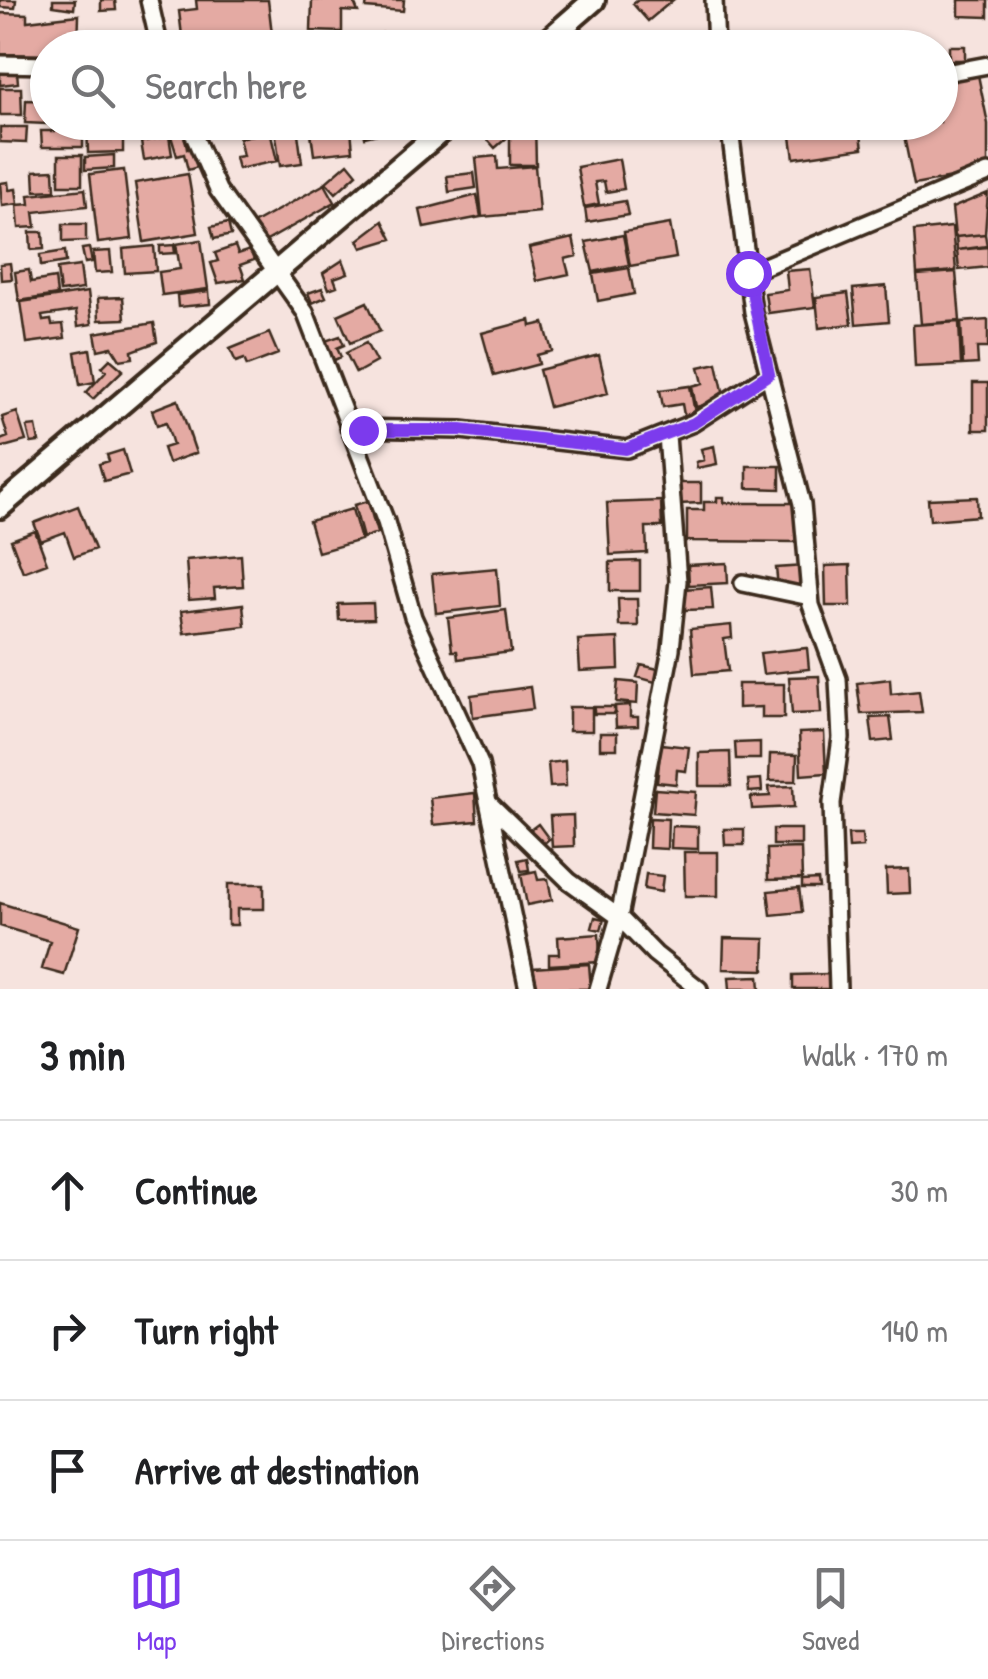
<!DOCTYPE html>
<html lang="en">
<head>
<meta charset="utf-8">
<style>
  :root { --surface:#fff; --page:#f6f6f6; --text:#202124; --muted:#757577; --line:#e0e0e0; --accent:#7c3aed }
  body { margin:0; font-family:"Patrick Hand",sans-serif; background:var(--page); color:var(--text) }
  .stop { position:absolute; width:30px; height:30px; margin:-22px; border:8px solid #7c3aed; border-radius:50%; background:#fff }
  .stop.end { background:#7c3aed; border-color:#fff; box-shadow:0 2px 10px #0008 }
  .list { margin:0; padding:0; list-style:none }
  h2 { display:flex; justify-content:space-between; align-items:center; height:130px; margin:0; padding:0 40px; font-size:42px }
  h2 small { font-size:32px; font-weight:400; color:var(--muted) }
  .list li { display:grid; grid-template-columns:65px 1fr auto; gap:30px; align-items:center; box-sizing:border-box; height:140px; padding:0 40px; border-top:2px solid var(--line) }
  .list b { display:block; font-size:38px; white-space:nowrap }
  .list em { font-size:32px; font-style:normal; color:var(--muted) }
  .icon { flex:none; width:55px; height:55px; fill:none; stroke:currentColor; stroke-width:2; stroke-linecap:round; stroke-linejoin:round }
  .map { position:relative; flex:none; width:988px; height:989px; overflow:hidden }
  .search { position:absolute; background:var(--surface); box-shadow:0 2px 8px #0004; left:30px; right:30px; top:30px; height:110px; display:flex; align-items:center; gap:25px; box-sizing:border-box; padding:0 35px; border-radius:55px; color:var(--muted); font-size:38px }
  .sheet { height:550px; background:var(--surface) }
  nav { display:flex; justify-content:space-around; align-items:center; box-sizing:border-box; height:140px; border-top:2px solid var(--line); background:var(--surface); font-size:28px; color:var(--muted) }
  nav a { display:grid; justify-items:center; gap:5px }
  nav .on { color:var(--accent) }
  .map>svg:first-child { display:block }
</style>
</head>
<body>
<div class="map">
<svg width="988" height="989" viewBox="0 0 988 989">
  <rect width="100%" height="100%" fill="#f6e3de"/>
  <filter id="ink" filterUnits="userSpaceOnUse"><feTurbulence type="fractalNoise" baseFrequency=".01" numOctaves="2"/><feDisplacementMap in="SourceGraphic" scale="20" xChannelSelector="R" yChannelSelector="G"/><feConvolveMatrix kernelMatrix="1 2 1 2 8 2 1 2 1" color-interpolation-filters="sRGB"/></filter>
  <g filter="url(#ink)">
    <path fill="#e4aaa3" stroke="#3b2a1e" stroke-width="2.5" d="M0 0H16L15 8 0 7Z
      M53 0H75L74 9 53 6Z
      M101 0H115L116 10 101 11Z
      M196 0H268L272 34 183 44 179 11 197 9Z
      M312 0H353L358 12 342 11V32L311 31Z
      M367 0H404L403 11 366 8Z
      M638 0H673L648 21 633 4Z
      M959 0H988V17L959 16Z
      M0 13 27 14V21L79 15 78 48H48V55L0 54Z
      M383 33 386 48H348L347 39Z
      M141 35 148 44 143 48 134 40Z
      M336 36 337 48H296L295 40Z
      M96 40H116V48H96Z
      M914 40V48H899L898 41Z
      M949 46H965V60H949Z
      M977 70 988 124V171L914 185 901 122H940V78Z
      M17 71 18 83 0 85V72Z
      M0 88H21L22 115H0Z
      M26 100 48 101 47 124 25 123Z
      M55 122H83V147H42L41 131H55Z
      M87 122H104L105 135H112L111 126H123V152L88 153Z
      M173 122H183L187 149 192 147 198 167 188 170 184 154 177 156 171 136 177 134Z
      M228 122H286V123L245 130 229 128Z
      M362 122H408L409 126 365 137Z
      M492 122H535L536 165H510V135L495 148 481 132Z
      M789 122H859L863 148 794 158Z
      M297 126 302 163 280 166 275 129Z
      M0 127H27L26 143 0 142Z
      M351 129 353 151 314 155 311 133Z
      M270 131 277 161 238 169 235 157 243 156 239 138Z
      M169 136 172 155 144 160 141 142Z
      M59 155H82V185H59Z
      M114 155V168L85 170V157Z
      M497 156 498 169 535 166 539 212 482 217 476 158Z
      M619 159 624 189 606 192 604 181 595 182 599 204 584 207 577 167Z
      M348 163 357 174 336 193 326 182Z
      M54 170 55 190 35 191 34 171Z
      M124 170 132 239 98 243 90 174Z
      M474 173 476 188 449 192 447 176Z
      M188 174 198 233 144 242 135 183Z
      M8 182 9 190 16 189 18 204 2 206 0 183Z
      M325 184 335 202 263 243 253 224Z
      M85 189 87 206 34 212 36 227 19 228 17 205 30 204 29 195Z
      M988 193 985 234 955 237 952 208Z
      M477 195 481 217 424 228 420 210Z
      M625 201 628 215 587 222 585 208Z
      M383 221 392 239 362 248 358 240Z
      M228 223 231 235 214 239 211 227Z
      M63 224H86V241L63 242Z
      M670 224 676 258 630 266 624 232Z
      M952 227 956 271 917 274 914 231Z
      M30 232H43L44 249 31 250Z
      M985 234 987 246 957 250 956 237Z
      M623 235 629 265 593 272 586 242Z
      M573 238 577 256 565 259 569 274 537 281 529 248Z
      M201 240 208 289 162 295 159 272 180 269 176 244Z
      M174 245 175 253 160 254V246Z
      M154 246 156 271 125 273 123 249Z
      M235 246 238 254 250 250 254 260 240 265 245 279 218 283 211 263 218 261 215 253Z
      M988 247V267L959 270 957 250Z
      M89 248 92 262 85 263 82 249Z
      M65 251 66 262 41 266 40 255Z
      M110 251 112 272 95 273 93 252Z
      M343 260 348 273 334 278 337 286 329 289 323 273Z
      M10 263 12 279 1 280 0 264Z
      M80 266 83 289 60 292 57 269Z
      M629 268 634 294 598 301 593 274Z
      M810 269 815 307 768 313 765 293 788 290 786 271Z
      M29 270 31 282 55 278 57 295 19 301 15 272Z
      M956 272 960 321 921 324 917 275Z
      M886 286 889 321 856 324 853 289Z
      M322 288 326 297 312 303 308 293Z
      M209 291 210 304 178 307 177 295Z
      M88 292 92 324 78 326 76 311 42 316 43 321 51 320 52 325 63 324 65 338 27 343 21 302Z
      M848 293 852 324 819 328 816 297Z
      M123 297 125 319 99 320 98 298Z
      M367 302 380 331 350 343 338 315Z
      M530 320 531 326 544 323 552 351 537 355 539 364 494 376 482 333Z
      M988 320V348H977L978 364 963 365 961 322Z
      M959 322 961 365 915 367 913 325Z
      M154 323 157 342 132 351 133 358 120 360 112 347 98 350 95 333Z
      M269 333 278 354 247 366 244 359 236 362 230 349Z
      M340 336 344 345 337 348 341 357 332 361 325 341Z
      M366 343 376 362 356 373 346 353Z
      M90 349 95 382 80 385 75 352Z
      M599 355 608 393 549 407 539 370Z
      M110 359 123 370 93 399 86 393 106 371 102 367Z
      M717 363 725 400 696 407 692 386 703 383 699 367Z
      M973 383H988V430H973Z
      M690 386 695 413 684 415 682 404 663 407 660 390Z
      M178 400 196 453 168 463 163 448 173 445 166 422 157 425 152 410Z
      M17 412 26 441 0 448V440L8 437 2 417Z
      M36 426 39 442 31 443 27 427Z
      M714 446 717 464 697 468 696 462 704 460 701 449Z
      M123 450 130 474 104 481 99 464 109 461 107 455Z
      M747 466H780V489L747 488Z
      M677 483H701V503L678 504Z
      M717 497H724V503H797L796 542 687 541V510H704V502H717Z
      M977 497 978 516 930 520 928 499Z
      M368 501 377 533 363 538 354 505Z
      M661 501 662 527H646L647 553 610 555 607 503Z
      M78 506 95 549 74 557 65 532 41 541 34 523Z
      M352 509 361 540 318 552 309 521Z
      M35 531 47 563 23 572 11 540Z
      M241 555 243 586 214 588 215 598 189 600 186 560Z
      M640 561V591H610V562Z
      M727 563 728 583 689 585 688 565Z
      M850 565 851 606H826L825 566Z
      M805 566 806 585 778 587 776 568Z
      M497 568 500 606 436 613 432 574Z
      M711 587 713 609 685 610 683 589Z
      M618 599H637L638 626H619Z
      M373 603 374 619 339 620 338 604Z
      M243 604 245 626 184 633 181 611Z
      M506 610 511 652 458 659 457 651H452L448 618Z
      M731 625 732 638 724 639 728 671 694 674 690 629Z
      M618 638 619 669 580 671 578 640Z
      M807 648 809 669 763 674 760 653Z
      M641 665 658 669 655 682 637 677Z
      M819 676 821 713 792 714 789 677Z
      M890 679 891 694 919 691 922 712 861 714 857 683Z
      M618 681 638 683 637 704 616 702Z
      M738 684H784V718H762V707L738 708Z
      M530 687 533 709 473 717 471 695Z
      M630 705V717H638V726L616 727 615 706Z
      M569 707H592V731H569Z
      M594 707H614V714H594Z
      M890 717 893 740 873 742 870 718Z
      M824 732 826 773 801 775 799 733Z
      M600 733H617V749H600Z
      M760 742V759H736L735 743Z
      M661 744 689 747 686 771 677 770 676 784 657 782Z
      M730 752 731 786H699V753Z
      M770 754 797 755 796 781H769Z
      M565 761 566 786 550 787 548 763Z
      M761 779 762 791 749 792 748 780Z
      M793 786 794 807 752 809 751 797 770 796 769 787Z
      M655 789 696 792 694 815 653 812Z
      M475 793 477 821 433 825 430 798Z
      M573 815 574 846 552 847 550 816Z
      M650 818 668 819 667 849 649 848Z
      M538 824 549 839 541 846 530 830Z
      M672 826 698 827V849L671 848Z
      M724 829H744V845H725Z
      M773 829H801V845H773Z
      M848 834H862L863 847 849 848Z
      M801 848 802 879 768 880 767 849Z
      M684 852H718V896H685Z
      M527 858 529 870 521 871 518 860Z
      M909 869 910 893 887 894 886 870Z
      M536 871 538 880 548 879 552 900 527 905 521 874Z
      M646 874 663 876 661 892 644 889Z
      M818 880 819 888H802V881Z
      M228 884H264V909H237V925H228Z
      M799 888 802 912 771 915 768 891Z
      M0 903 79 927 64 975 42 969 50 941 0 926Z
      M595 917 604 919 601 930 592 928Z
      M599 934 600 962 549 965V954H559L558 937Z
      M724 938 765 939 764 970 723 969Z
      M589 964 591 989H534L533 968Z
      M829 974V989H793V975Z
      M759 976 760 989H730L729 977Z"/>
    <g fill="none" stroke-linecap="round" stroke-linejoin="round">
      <g stroke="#3b2a1e" stroke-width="22">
        <path id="minor" d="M149 0 160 48
          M714 0 716 48
          M0 64 48 65
          M940 74 988 65
          M188 122 218 190 305 312 386 522 413 617 480 764 528 989
          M729 122 753 312 802 504 811 605 838 679 841 738 832 803 838 989
          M748 273 988 173
          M349 428 461 430 627 449 693 423 769 374
          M743 583 810 597
          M490 804 569 881 619 917 655 954 699 989
          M598 989 619 917 671 649 678 581 667 435"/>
      </g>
      <g stroke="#3b2a1e" stroke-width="28">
        <path id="tertiary" d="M539 48 594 0
          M0 507 452 122"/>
      </g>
      <use href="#minor" stroke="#fdfcf7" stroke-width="15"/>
      <use href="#tertiary" stroke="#fdfcf7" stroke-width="20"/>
    </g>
  </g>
  <g fill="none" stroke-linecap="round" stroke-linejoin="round" filter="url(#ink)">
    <path stroke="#7c3aed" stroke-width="12" d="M363 430H461L626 449 694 423 769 374 748 273"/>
  </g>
</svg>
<div class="stop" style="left:748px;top:273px"></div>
<div class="stop end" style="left:363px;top:430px"></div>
<div class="search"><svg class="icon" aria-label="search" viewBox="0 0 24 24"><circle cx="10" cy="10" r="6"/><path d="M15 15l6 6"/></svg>Search here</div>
</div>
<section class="sheet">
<h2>3 min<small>Walk · 170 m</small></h2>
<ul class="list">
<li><svg class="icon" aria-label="ahead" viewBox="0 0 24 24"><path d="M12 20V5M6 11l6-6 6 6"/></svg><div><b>Continue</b></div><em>30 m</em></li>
<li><svg class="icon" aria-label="right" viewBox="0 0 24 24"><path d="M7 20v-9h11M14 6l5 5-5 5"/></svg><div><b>Turn right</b></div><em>140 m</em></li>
<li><svg class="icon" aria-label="arrive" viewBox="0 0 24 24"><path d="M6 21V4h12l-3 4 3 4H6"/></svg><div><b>Arrive at destination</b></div></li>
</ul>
</section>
<nav>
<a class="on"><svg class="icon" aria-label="map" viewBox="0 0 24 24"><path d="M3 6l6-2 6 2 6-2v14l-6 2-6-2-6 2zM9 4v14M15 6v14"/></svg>Map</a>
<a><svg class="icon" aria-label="directions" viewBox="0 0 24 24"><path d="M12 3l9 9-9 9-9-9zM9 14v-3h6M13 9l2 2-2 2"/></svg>Directions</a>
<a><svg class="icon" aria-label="saved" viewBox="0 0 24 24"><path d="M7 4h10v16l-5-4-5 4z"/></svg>Saved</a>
</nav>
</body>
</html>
